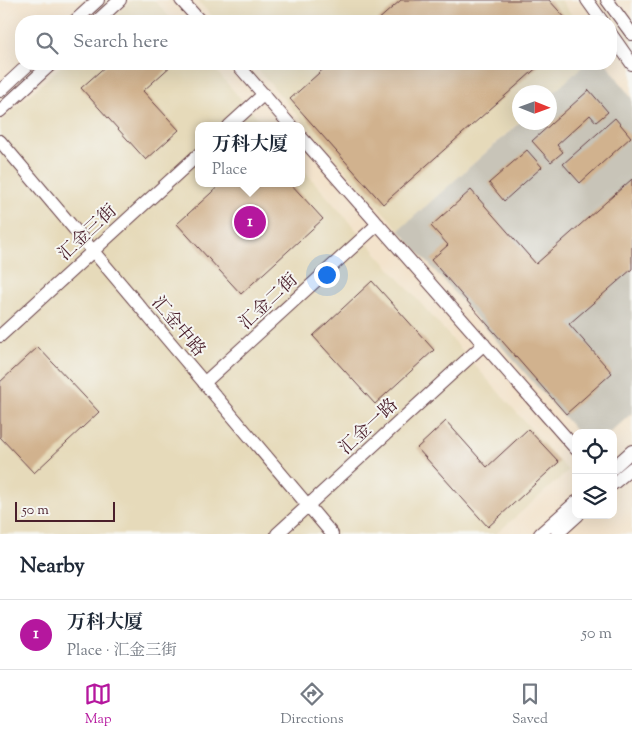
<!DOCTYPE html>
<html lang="en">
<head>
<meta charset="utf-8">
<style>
  :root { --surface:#fff; --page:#f6f6f7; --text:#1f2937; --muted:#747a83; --line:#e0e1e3; --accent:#b5179e }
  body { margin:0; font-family:"Sorts Mill Goudy","Noto Serif SC",serif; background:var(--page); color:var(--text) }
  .controls { position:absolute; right:15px; bottom:15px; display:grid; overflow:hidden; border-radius:10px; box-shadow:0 5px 20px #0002 }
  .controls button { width:45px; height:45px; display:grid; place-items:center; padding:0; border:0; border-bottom:1px solid var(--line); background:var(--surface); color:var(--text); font:25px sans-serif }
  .compass { position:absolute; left:512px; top:85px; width:45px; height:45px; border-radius:50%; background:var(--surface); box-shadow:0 5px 20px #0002; rotate:91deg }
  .scale { position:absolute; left:15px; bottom:12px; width:100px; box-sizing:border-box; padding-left:5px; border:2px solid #4a1f2b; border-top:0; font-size:14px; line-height:18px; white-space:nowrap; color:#4a1f2b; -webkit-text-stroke:4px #f6f6f2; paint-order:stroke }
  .you { position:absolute; left:326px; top:274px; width:18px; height:18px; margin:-12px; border:4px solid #fff; border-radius:50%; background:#1a73e8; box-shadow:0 0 0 8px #1a73e833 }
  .badge { display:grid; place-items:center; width:32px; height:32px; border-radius:50%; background:var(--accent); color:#fff; font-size:16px; font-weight:700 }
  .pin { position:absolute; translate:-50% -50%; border:2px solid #fff; box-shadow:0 1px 5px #0006 }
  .popup { position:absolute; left:195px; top:122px; width:110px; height:65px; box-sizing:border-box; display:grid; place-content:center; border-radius:10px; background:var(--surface); filter:drop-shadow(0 1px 4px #0005); font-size:16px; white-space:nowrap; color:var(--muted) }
  .popup b { font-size:19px; color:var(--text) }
  .popup::after { content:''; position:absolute; left:50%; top:100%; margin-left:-10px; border:10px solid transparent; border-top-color:var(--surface) }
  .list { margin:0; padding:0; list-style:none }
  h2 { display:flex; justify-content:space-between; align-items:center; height:65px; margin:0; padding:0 20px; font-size:21px }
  h2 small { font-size:16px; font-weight:400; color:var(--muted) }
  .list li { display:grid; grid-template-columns:32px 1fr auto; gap:15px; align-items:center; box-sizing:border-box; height:70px; padding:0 20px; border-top:1px solid var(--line) }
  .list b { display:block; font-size:19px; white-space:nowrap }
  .list p { margin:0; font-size:16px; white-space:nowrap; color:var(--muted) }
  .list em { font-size:16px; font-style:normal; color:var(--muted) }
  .icon { flex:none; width:28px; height:28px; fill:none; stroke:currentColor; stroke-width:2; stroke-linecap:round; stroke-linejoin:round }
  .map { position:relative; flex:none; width:632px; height:534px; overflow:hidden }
  .search { position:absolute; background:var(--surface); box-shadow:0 5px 20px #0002; left:15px; right:15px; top:15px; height:55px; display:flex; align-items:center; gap:12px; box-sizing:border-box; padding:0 18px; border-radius:20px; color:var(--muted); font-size:19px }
  .sheet { height:135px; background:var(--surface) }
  nav { display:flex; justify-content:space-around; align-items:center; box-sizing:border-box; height:70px; border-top:1px solid var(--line); background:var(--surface); font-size:14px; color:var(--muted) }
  nav a { display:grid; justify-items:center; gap:2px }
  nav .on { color:var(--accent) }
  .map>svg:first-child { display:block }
</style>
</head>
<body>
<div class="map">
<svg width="632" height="534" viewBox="0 0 632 534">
  <rect width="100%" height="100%" fill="#f6f6f2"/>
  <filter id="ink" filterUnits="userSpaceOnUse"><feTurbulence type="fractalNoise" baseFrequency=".02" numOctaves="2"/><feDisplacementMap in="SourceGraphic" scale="10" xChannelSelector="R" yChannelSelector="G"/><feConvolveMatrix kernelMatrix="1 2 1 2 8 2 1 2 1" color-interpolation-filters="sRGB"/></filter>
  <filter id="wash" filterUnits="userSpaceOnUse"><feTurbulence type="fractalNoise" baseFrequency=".0096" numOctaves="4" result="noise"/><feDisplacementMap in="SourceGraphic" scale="20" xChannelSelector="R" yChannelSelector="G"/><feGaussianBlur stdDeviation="1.12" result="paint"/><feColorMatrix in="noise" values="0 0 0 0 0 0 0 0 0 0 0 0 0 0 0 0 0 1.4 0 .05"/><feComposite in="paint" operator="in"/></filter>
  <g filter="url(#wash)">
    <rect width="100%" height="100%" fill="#f3e3cc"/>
    <path fill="#e6daba" d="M132 0H154L173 21H109Z
      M197 0H561L576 21H216Z
      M63 64H210L265 126H199V183H301V167L568 471 496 534H0V122Z
      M253 64H585L550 96V92H520L519 122 399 230Z"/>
    <path fill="#c8c4b8" d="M585 64H607L632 99V413L610 433H578L399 230 520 122H550V96Z"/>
    <g id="blocks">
      <path fill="#d1b28e" d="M401 0H549L568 21H377Z
        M108 64H173L143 91 179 130 146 160 81 88Z
        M329 64H541L383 204 290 99Z
        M589 90 608 112 596 122 590 115 557 145 563 152 551 162 532 141Z
        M615 118 631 137 580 183 563 164Z
        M527 150 542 167 504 201 489 183Z
        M632 179V269L569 324 612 373 566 414 431 260 448 245 431 226 471 190 536 264Z
        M222 183H290L323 219 241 294 177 224Z
        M372 281 434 350 375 404 313 336Z
        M38 347 99 412 34 473 0 437V382Z
        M446 421 487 467 528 429 559 462 488 527 417 448Z"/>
    </g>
  </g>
  <g filter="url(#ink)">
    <use href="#blocks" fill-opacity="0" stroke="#633c43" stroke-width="1"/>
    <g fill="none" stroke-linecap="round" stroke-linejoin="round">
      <g stroke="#633c43" stroke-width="14">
        <path id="minor" d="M181 0 200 21
          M587 0 602 21
          M607 0 632 34
          M75 21 98 0
          M97 21 120 0
          M611 34 632 64
          M237 64 291 126
          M0 91 29 64
          M0 111 51 64
          M229 126 264 94
          M301 137 576 449
          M0 141 332 534
          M0 336 199 154
          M204 383 378 224
          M613 468 632 451
          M613 484 632 468
          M277 534 484 344
          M540 534 576 502
          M557 534 578 515"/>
      </g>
      <use href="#minor" stroke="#fff" stroke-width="12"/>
    </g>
  </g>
  <g text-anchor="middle" stroke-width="4" stroke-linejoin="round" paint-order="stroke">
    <g font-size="18" fill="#4a1f2b" stroke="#f6f6f2">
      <text transform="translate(87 232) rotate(-43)" y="6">汇金三街</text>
      <text transform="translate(268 301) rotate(-43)" y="6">汇金二街</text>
      <text transform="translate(179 326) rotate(50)" y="6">汇金中路</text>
      <text transform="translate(368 426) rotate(-43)" y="6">汇金一路</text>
    </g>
  </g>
</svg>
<div class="controls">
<button><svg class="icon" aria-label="locate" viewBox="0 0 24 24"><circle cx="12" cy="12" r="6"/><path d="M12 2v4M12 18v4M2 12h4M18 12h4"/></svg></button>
<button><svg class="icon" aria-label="layers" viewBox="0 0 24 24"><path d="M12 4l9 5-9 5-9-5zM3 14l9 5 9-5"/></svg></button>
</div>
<svg class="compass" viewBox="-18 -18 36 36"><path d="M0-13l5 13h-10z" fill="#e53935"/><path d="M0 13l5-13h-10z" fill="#747a83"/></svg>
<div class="scale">50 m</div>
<div class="you"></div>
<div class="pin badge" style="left:250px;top:222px">1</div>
<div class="popup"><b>万科大厦</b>Place</div>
<div class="search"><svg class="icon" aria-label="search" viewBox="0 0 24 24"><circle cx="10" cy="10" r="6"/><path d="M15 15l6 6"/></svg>Search here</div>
</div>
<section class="sheet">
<h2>Nearby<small></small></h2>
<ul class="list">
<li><span class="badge">1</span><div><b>万科大厦</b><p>Place · 汇金三街</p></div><em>50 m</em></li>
</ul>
</section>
<nav>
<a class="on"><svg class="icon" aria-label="map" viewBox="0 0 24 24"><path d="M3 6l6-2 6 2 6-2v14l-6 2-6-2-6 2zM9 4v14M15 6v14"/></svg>Map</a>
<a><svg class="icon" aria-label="directions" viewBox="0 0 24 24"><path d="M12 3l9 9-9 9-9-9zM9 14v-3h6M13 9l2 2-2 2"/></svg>Directions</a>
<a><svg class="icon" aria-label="saved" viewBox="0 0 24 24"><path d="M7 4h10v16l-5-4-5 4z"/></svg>Saved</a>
</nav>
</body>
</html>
